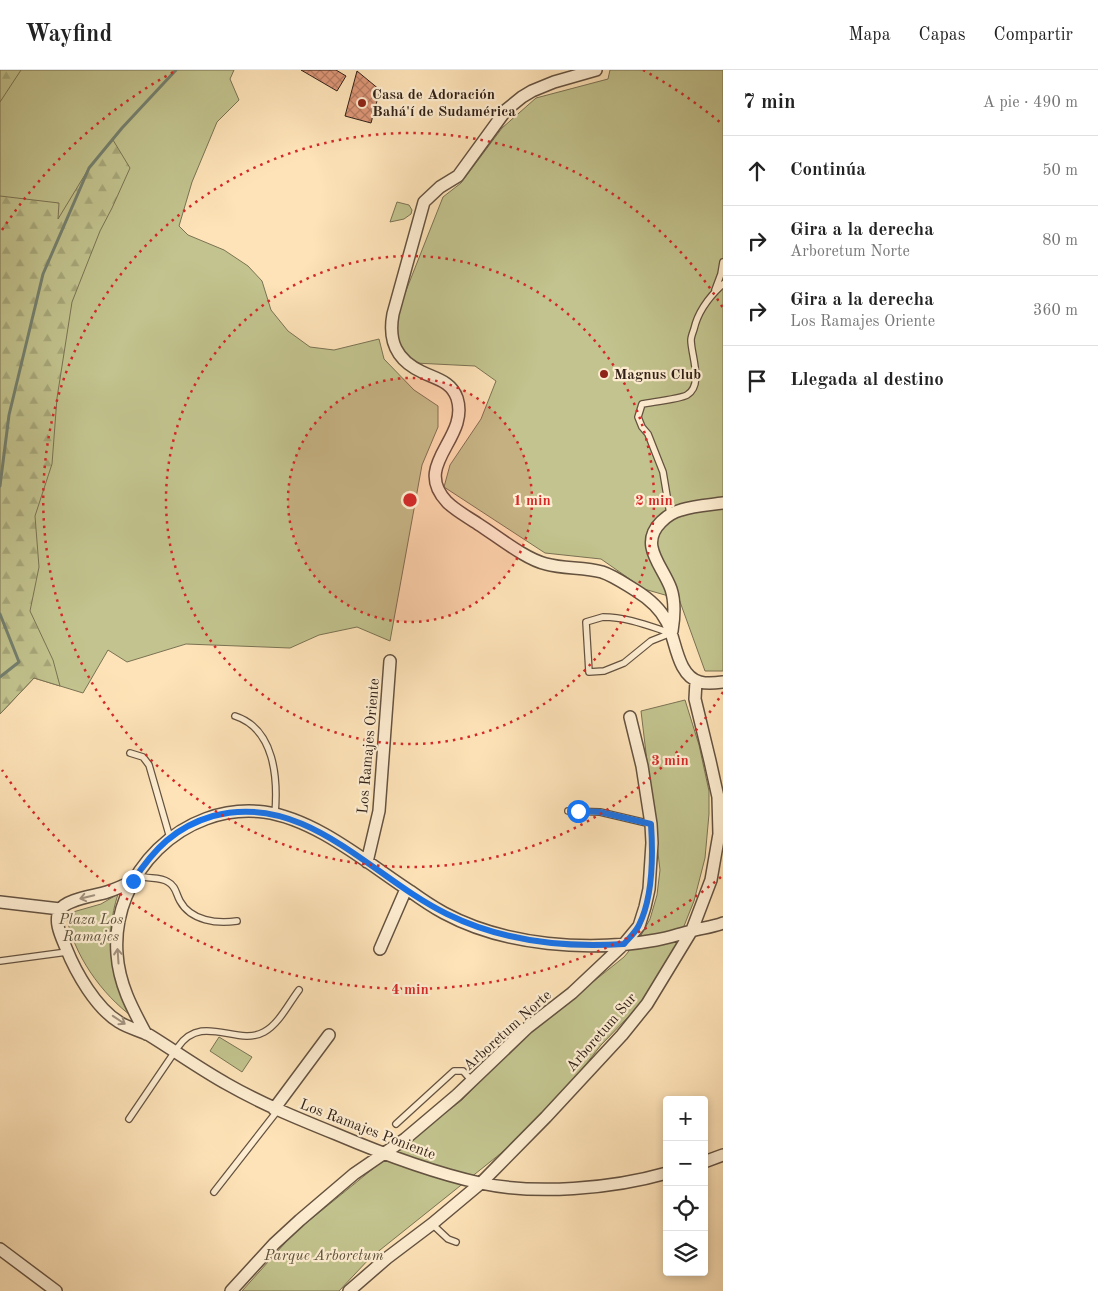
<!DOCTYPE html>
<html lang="es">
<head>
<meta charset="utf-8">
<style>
  :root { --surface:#fff; --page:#f2f2f2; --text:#222; --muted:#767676; --line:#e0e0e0 }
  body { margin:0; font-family:"Old Standard TT",serif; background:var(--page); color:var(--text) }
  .controls { position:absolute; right:15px; bottom:15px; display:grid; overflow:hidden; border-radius:5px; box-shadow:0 2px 8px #0003 }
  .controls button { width:45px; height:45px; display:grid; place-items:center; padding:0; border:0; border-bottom:1px solid var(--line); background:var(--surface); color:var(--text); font:25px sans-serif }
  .stop { position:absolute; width:15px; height:15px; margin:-11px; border:4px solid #1a73e8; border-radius:50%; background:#fff }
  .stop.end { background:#1a73e8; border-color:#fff; box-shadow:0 1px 5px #0008 }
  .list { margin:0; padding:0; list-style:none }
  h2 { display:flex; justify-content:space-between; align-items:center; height:65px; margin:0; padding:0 20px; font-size:21px }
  h2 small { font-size:16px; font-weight:400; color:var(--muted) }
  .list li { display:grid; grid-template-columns:32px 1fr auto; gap:15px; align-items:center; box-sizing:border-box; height:70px; padding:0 20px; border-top:1px solid var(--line) }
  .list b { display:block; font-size:19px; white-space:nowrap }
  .list p { margin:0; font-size:16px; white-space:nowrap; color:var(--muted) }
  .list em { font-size:16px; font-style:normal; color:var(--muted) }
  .icon { flex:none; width:28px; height:28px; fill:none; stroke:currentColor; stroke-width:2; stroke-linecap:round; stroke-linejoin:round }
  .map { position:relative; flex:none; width:723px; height:1221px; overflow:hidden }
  header { display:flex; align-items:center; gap:30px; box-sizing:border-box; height:70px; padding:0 25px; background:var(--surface); border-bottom:1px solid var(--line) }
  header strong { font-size:24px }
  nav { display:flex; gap:28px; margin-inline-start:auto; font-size:18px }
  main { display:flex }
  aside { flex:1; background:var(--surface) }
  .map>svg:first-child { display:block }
</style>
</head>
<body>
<header>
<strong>Wayfind</strong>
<nav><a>Mapa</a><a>Capas</a><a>Compartir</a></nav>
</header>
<main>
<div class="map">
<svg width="723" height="1221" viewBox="0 0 723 1221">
  <defs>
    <pattern id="forest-firs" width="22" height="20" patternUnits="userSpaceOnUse" patternTransform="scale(1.25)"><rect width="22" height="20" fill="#c2c38e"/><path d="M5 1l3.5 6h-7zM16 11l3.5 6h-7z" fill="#a7a77a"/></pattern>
    <pattern id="building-cross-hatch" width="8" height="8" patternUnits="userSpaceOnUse" patternTransform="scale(1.25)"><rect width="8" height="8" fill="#de9778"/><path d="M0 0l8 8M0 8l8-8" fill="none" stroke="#b57b61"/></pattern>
  </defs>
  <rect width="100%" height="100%" fill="#fee3b8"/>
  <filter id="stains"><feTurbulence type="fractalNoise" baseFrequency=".004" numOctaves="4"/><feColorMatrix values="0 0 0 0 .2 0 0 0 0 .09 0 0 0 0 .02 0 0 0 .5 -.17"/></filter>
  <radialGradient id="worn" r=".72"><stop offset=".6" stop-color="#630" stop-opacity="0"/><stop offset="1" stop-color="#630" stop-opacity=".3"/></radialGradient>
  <path fill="#c2c38e" stroke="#7a7253" d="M0 0H234L230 9 239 30 217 52 192 112 179 156 188 165 224 180 248 196 262 211 271 240 288 261 310 277 334 280 379 269 384 289 414 320 438 336V357L422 395 390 571 357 557 319 565 290 578 186 574 127 592 108 580 83 623 34 608 0 644Z
    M610 0H723V601H705L679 529 644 519 601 489 545 483 444 417 450 395 481 349 496 311 475 296 415 293 399 277 396 246 443 127 461 113 502 58 536 28 608 9Z
    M397 132 409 135 412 140 411 144 404 149 390 152Z
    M685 630 699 675 709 721V744L705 788 694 831 678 871 668 891 645 927 631 944 601 975 559 1029 515 1072 370 1188 339 1221H242L294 1163 375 1097 462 1030 518 972 624 887 639 869 650 849 657 825 660 800 641 641Z
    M118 824C104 868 109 909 134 948 101 924 73 884 66 844L101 834Z
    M219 967 252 987 242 1002 210 981Z"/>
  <path fill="url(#forest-firs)" stroke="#7a7253" d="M0 0H21L0 32Z
    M113 70 130 98 112 138 100 161 72 232 57 328 52 394 35 446 39 497 30 541 53 590 60 616 34 608 0 644V126L59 133 58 149 89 98Z"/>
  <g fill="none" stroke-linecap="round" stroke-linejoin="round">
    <path stroke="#74806f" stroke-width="3" d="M0 416 9 345 43 204 89 98 122 58 176 0
      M0 544 19 592 0 607"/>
  </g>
  <path fill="url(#building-cross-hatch)" stroke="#312118" d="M301 0H336L346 6 337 21Z
    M357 1 380 20 371 53 345 46Z"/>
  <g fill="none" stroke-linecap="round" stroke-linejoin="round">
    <g stroke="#645240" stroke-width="8">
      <path id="lane" d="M715 220 721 204 723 192
        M670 444 663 402 648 364 642 357 638 347 642 334C652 332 680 329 687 325 704 315 691 285 691 270 691 267 693 262 694 259 698 241 710 226 723 214
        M603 547C627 547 649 556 671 563L651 571 624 593 604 601 589 602 586 552Z
        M235 646C275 659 278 709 275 744
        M130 683 143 687 149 695 170 768
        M568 741 600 742 651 754
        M137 805C147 810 159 806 168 812 176 816 176 824 180 831 191 851 217 854 237 851
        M0 891 67 882
        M129 1049 178 977C202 942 237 977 264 962 279 954 289 933 299 920
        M396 1054 454 1001H463L472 1011
        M214 1122 278 1040
        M432 1154 448 1169 456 1172"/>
    </g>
    <g stroke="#645240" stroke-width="14">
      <path id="street" d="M596 0 554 12 532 21 522 27 506 40 458 106 440 117 424 132 393 244C388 271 396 290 422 302 436 309 451 311 457 328 470 369 411 394 447 432 456 441 468 447 478 454 497 466 525 489 546 494 564 499 584 497 602 502 614 506 625 514 635 520 648 528 660 538 667 552 676 570 677 606 700 612 707 614 716 613 723 612
        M672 561C674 549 675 531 671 519 663 496 638 475 661 452 667 446 673 442 681 440 694 436 709 435 723 433
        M367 792 379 741 390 591
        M133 811C125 815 116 819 107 822 95 826 66 829 60 840 53 851 62 868 66 878 76 903 96 938 119 952 128 958 139 960 149 965 175 981 200 999 227 1014 262 1034 299 1049 336 1064 383 1084 430 1102 480 1113 536 1125 611 1119 667 1103
        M0 832 60 839
        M380 879 406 819
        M146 964C132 938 119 914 117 884 111 804 183 732 264 742 316 749 367 793 410 821 421 829 433 837 444 843 505 876 589 882 656 870 668 868 679 864 691 861 702 858 713 857 723 853
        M274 1039 329 965
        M704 1092 723 1085
        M0 1179 56 1221
        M231 1221 274 1174 300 1150 354 1104 405 1069 457 1025 527 958 572 923 624 874 639 856 645 837 649 819 652 773 651 754 642 696 630 647
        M349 1221 387 1188 432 1154 481 1113 546 1047 622 965 647 934 692 860 711 810 719 764 718 727 710 691 695 629 696 611"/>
    </g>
    <use href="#lane" stroke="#feedd1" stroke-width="5.5"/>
    <use href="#street" stroke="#feedd1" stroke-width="11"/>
  </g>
  <defs><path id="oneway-shaft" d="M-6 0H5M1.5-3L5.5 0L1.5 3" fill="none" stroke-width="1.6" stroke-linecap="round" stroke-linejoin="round" transform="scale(1.25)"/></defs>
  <g stroke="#a2917e">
    <use href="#oneway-shaft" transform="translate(87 827) rotate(166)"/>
    <use href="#oneway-shaft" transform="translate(118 886) rotate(-94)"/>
    <use href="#oneway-shaft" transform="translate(119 950) rotate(34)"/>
  </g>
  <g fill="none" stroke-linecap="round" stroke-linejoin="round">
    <path stroke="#1a73e8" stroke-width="6" d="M133 811C154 779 175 757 213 746 306 721 372 808 447 844 502 871 564 878 624 874 629 868 636 862 639 855 653 827 653 784 651 754L600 742 578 741"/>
  </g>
  <circle cx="410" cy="430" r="122" fill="#d62828" fill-opacity=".12"/>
  <g fill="none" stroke="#d62828" stroke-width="2.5" stroke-dasharray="2.5 5">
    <circle cx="410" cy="430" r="122"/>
    <circle cx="410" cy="430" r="244"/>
    <path d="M723 622A367 367 0 1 1 723 238"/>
    <path d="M721 807A489 489 0 0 1 2 700M2 160A489 489 0 0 1 177 0M643 0A489 489 0 0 1 721 53"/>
  </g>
  <g fill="#8f2418" stroke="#feedd1" stroke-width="2">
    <circle cx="362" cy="33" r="5"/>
    <circle cx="604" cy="304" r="5"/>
  </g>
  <g text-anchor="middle" stroke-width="4.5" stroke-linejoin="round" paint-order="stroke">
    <g font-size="15" font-weight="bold" fill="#312118" stroke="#feedd1" text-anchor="start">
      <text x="372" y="29">Casa de Adoración<tspan x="372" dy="17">Bahá'í de Sudamérica</tspan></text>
      <text x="614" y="309">Magnus Club</text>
    </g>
    <g font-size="15" fill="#312118" stroke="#feedd1">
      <text transform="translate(368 676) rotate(-85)" y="5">Los Ramajes Oriente</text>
      <text transform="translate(507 960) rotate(-42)" y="5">Arboretum Norte</text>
      <text transform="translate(601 962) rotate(-49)" y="5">Arboretum Sur</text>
      <text transform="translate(368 1059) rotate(21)" y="5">Los Ramajes Poniente</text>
    </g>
    <g font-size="15" font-style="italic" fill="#5c523b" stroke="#feedd1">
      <text x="91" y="854">Plaza Los<tspan x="91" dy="17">Ramajes</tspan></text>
      <text x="324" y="1190">Parque Arboretum</text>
    </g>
  </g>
  <circle cx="410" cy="430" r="8" fill="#d62828" stroke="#feedd1" stroke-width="2.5"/>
  <g font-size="15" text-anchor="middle" font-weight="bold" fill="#d62828" stroke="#feedd1" stroke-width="4.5" stroke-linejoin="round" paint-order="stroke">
    <text x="532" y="435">1 min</text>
    <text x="654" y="435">2 min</text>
    <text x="670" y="695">3 min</text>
    <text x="410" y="924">4 min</text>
  </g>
  <rect width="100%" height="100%" filter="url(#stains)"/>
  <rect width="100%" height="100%" fill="url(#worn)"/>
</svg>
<div class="controls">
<button>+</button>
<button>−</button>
<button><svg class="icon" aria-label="locate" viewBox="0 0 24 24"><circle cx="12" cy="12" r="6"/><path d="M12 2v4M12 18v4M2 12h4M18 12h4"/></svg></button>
<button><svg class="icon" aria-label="layers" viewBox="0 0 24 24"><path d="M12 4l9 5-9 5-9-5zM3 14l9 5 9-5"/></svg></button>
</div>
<div class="stop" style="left:578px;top:741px"></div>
<div class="stop end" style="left:133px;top:811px"></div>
</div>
<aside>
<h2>7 min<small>A pie · 490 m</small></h2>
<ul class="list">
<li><svg class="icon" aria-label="ahead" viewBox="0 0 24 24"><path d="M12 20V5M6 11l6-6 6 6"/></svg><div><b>Continúa</b></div><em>50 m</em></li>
<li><svg class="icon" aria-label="right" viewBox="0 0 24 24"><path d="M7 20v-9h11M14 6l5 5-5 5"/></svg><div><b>Gira a la derecha</b><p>Arboretum Norte</p></div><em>80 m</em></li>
<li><svg class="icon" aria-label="right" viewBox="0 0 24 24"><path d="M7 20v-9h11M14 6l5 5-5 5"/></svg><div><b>Gira a la derecha</b><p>Los Ramajes Oriente</p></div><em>360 m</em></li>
<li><svg class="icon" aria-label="arrive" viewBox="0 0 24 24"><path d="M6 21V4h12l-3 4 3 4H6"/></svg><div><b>Llegada al destino</b></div></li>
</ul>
</aside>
</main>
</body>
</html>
